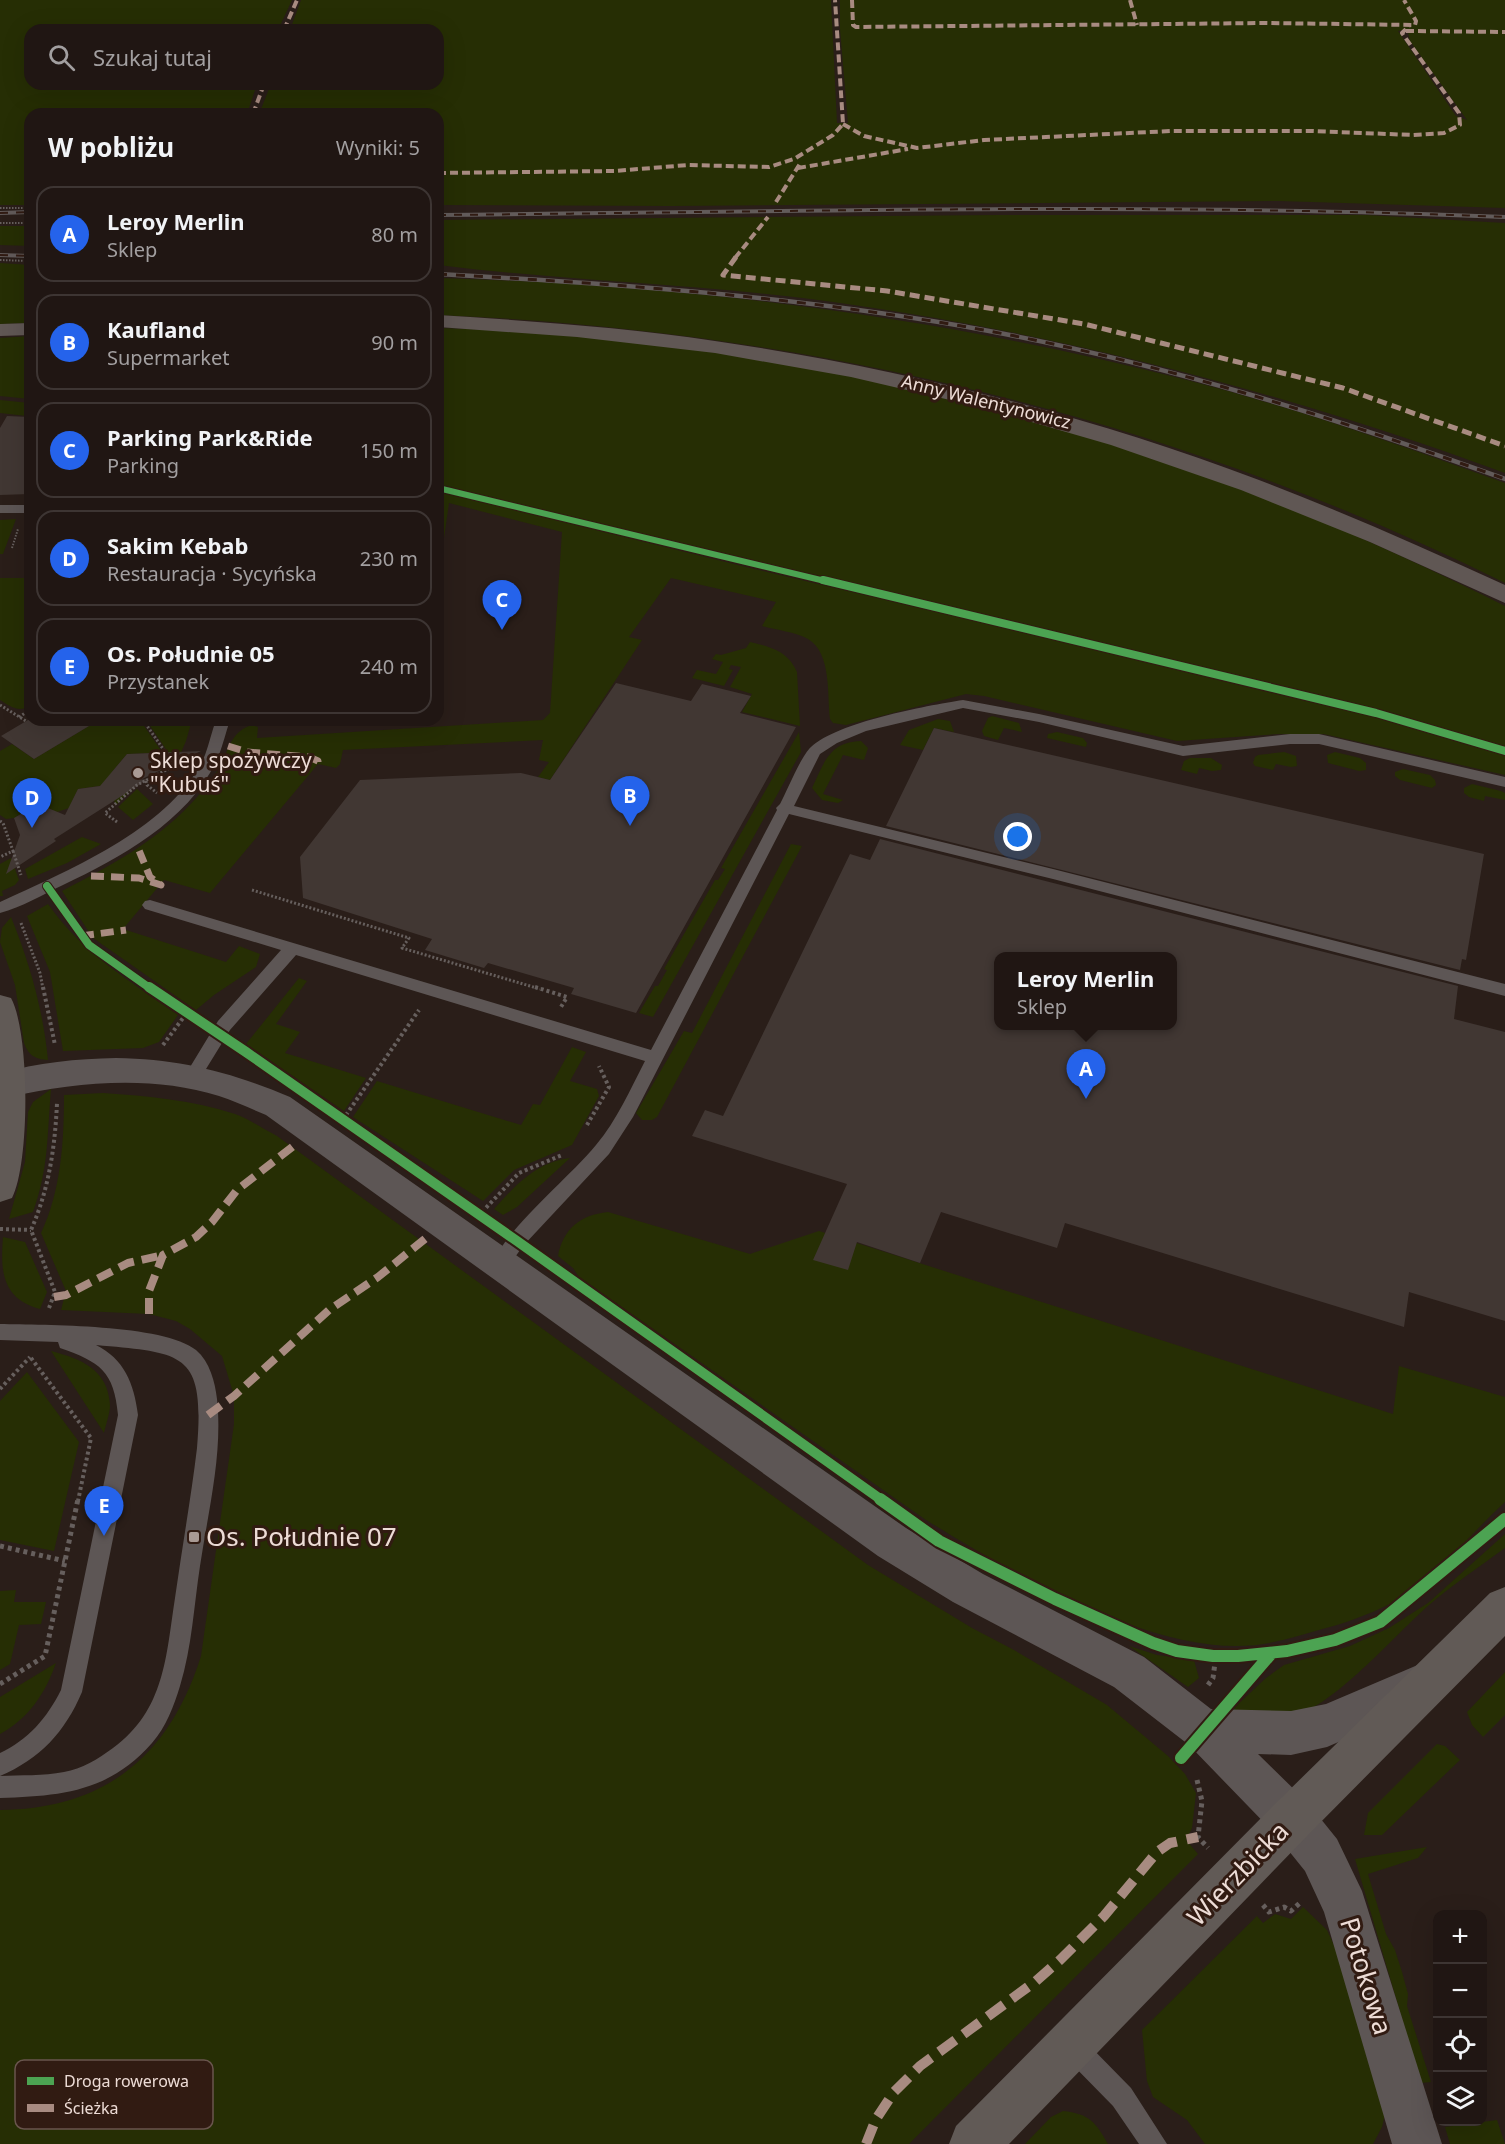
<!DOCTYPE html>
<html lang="pl">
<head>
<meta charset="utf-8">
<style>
  :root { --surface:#201613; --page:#281f1c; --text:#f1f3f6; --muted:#a29fa0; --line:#3d3533; --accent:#2563eb }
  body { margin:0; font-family:"Noto Sans",sans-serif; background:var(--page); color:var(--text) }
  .controls { position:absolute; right:18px; bottom:18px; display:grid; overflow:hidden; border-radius:12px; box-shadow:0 6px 24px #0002 }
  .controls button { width:54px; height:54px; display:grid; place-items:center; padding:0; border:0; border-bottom:2px solid var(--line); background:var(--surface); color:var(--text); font:30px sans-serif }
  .you { position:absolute; left:1018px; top:837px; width:21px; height:21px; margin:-15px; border:4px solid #fff; border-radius:50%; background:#1a73e8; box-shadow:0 0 0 9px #1a73e833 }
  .badge { display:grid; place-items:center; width:39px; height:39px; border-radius:50%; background:var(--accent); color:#fff; font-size:20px; font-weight:700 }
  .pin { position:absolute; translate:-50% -50px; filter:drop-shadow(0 2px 3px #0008) }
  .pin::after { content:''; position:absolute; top:32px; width:21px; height:18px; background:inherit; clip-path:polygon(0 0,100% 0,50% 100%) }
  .popup { position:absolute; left:994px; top:952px; width:183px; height:78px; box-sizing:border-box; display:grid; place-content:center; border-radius:12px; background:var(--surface); filter:drop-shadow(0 2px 4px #0005); font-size:20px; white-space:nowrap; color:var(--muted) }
  .popup b { font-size:22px; color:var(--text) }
  .popup::after { content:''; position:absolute; left:50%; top:100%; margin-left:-12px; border:12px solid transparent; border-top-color:var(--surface) }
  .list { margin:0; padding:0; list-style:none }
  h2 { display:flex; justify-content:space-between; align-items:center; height:78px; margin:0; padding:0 24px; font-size:26px }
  h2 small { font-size:20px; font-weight:400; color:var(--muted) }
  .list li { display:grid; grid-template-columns:39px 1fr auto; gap:18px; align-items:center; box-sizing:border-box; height:96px; margin:0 12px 12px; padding:0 12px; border:2px solid var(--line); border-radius:18px }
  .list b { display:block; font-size:22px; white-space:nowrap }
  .list p { margin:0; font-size:20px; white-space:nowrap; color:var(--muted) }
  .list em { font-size:20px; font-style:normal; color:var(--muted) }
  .icon { flex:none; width:33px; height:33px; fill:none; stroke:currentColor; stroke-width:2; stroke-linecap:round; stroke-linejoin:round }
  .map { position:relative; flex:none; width:1505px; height:2144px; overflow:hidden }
  .search { position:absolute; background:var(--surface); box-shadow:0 6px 24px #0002; left:24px; top:24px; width:420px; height:66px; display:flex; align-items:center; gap:15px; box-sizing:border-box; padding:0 21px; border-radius:18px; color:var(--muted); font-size:22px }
  .panel { position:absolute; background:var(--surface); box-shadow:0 6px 24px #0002; left:24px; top:108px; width:420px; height:618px; border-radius:18px }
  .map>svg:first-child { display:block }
</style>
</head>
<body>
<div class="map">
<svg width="1505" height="2144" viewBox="0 0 1505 2144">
  <rect width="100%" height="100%" fill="#2a1e19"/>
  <path fill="#262e04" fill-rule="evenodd" d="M0 0H292L278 30H30V84H257L247 114H30V205H0Z
    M301 0H831L837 123H848L840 29V0H1505V208L1279 201 671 206 438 205V114H259L271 84H438V30H290ZM1407 29 1410 41 1467 120 1456 116 1398 31Z
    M1000 215H1366L1505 223V473C1292 395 1072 336 847 304 712 284 574 282 438 265V220Z
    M0 226H30V246L0 245Z
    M0 263 30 265V323L0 324Z
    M438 278C691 285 941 317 1187 380 1295 408 1400 445 1505 483V583C1173 418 808 330 438 315Z
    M438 328C717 336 1006 397 1266 499 1347 530 1427 567 1505 606V748L1405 718 438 486Z
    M30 336V399L0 396V338Z
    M0 400 30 403V419L0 460 27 416 0 413Z
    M438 491 738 565 1375 716 1505 754V775L1324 734H1278L1177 741 984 696 966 694 846 725 833 723 830 719C827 696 832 653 808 639 795 632 777 630 762 626L776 602 671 578 629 637 642 640 550 780 538 777 549 762 539 760 543 740 343 750 340 764 336 768 318 764 210 893 164 880 123 929 226 962 239 946 260 954 256 967 214 995 196 1010 93 938 62 891C112 865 161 839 198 796 205 788 212 779 218 770 229 752 229 732 252 725L258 727 257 738 543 720 550 713 562 532 449 503 438 580Z
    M16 519 3 554H0V520Z
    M0 578H30V706C18 713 10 706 0 700Z
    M750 642C771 647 788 651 797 672L800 726 742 712 752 694 730 687 741 667 731 665 729 669 733 670 724 686 692 678 697 670 716 674 723 662 712 659 716 654 721 655 746 648Z
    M992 716 1019 723 1022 732 1004 728 998 740 984 736 982 731 988 718Z
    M938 719 950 721 954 732 934 728 923 750 900 745 909 730Z
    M99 720H140L169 762 168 767 160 771 157 753 127 754 112 772 135 785 116 805 106 785 78 789 69 808 57 812 38 804 14 818 6 819 0 815V751L12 744 34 759Z
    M146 720H192L186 741 176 764Z
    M799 732 801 752 653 1017 639 1013 655 986H658L667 970 664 969 715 880H718L725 869 721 868Z
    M1057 732 1083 738 1087 743 1086 747 1047 738 1048 734Z
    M861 741 868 748 864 760 843 755 823 794 843 800 838 803 822 800 812 788C824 763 829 742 861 741Z
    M1284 752 1296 756 1297 766 1291 767 1276 764 1273 770 1255 766 1253 763 1255 757 1258 755Z
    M1335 752 1360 758 1366 763V770L1359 771 1328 763 1327 755Z
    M1190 758H1211L1222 765 1221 770 1212 771 1199 768 1197 774 1181 770 1184 761Z
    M1403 769 1430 775 1435 780 1436 785 1432 788 1400 780 1395 776V772Z
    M1472 784 1501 791 1505 793V800L1485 796 1484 801 1469 797 1464 793V788Z
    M137 789 153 804 133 820 118 807Z
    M82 837 101 844 67 863 28 879 25 869Z
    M791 844 802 846 657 1117 652 1120H642L636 1113 684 1031 692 1033Z
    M11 858 19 880 15 885 2 891 3 896H0V864Z
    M48 904C83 954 129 980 178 1015L159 1042 143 1048 63 1051 50 972 27 916Z
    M11 917C30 964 43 1010 48 1060 35 1059 29 1056 24 1043L15 985 0 942 2 928Z
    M299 978 307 981 276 1024 300 1032 285 1053 366 1078 344 1111 246 1044Z
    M572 1047 586 1052 570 1081 597 1089 599 1096 572 1145 514 1170 483 1201 353 1117 377 1081 521 1125 533 1104 540 1105Z
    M51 1089C47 1135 49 1167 33 1212L9 1219 25 1162 28 1112 33 1102Z
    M103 1093C147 1096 193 1100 235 1114 249 1119 263 1129 277 1136L868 1565 972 1628 1014 1650 1107 1705 1168 1756 1185 1774 1196 1793 1192 1828 1186 1840 1198 1854 909 2144H0V1810C106 1809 170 1755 201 1656L234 1424V1396L222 1356 190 1329 176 1321 149 1314 61 1310 66 1291 41 1233C61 1191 64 1142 64 1095Z
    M570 1158 517 1207 503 1215 494 1209C515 1186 536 1162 570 1158Z
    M608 1212 750 1254 819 1231 1393 1414 1399 1366 1505 1397V1502C1475 1530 1448 1562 1417 1587 1397 1604 1351 1622 1326 1628 1297 1636 1269 1646 1238 1646 1139 1647 1009 1571 926 1520L579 1277 573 1268 558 1256C563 1229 580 1215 608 1212Z
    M3 1237 25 1242 47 1292 40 1309C3 1299 0 1273 3 1237Z
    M51 1351C81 1359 108 1369 110 1405 110 1413 106 1424 104 1433Z
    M27 1372 79 1442 54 1551 0 1540V1401Z
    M1505 1534V1548C1479 1567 1452 1585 1428 1606 1399 1631 1335 1704 1301 1712 1283 1716 1249 1715 1233 1709L1266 1678 1284 1665 1350 1646 1389 1628 1428 1603Z
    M16 1590 14 1602H46L41 1624 19 1625 10 1664 0 1670V1591Z
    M1129 1646 1157 1655 1194 1660 1199 1678 1188 1687Z
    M56 1663C45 1694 29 1718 0 1734V1697Z
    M1505 1672V1715L1483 1737 1472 1725 1467 1712Z
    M1437 1744 1445 1746 1460 1760 1382 1835H1364L1368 1813Z
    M1427 1847 1418 1858 1368 1874 1386 1934 1395 1950 1402 1972 1408 1994 1407 2006 1431 2082 1421 2083 1355 1859Z
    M1303 1907 1327 1930 1344 1967 1390 2094 1382 2127 1373 2144H1205L1187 2120 1153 2097 1147 2081 1142 2030 1257 1916 1263 1923 1275 1914 1291 1919Z
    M1063 2111C1089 2114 1095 2121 1108 2144H1025L1051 2117Z
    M1497 2120 1505 2144H1450L1445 2127Z"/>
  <path fill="#413733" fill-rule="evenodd" d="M7 416 30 417V494L0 495V428Z
    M616 683 691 701 702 684 751 696 740 713 796 727 636 1013 571 994 574 988 488 963 484 968 425 950 432 939 303 898 300 857 360 780 521 773 550 780Z
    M28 720H99L34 759 1 736Z
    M934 728 1484 854 1466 960 1462 959 1460 970 886 826Z
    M201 751 140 780 150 778 54 839 56 841 6 874 20 835 14 818 38 804 65 815 78 789 100 786 127 754Z
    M880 839 1458 986 1454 1019 1505 1032V1321L1409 1292 1404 1327 1065 1223 1057 1248 941 1212 920 1263 857 1242 848 1270 813 1260 847 1184 692 1136 705 1110 723 1116 850 854 870 860ZM999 957H1173V1026H999Z"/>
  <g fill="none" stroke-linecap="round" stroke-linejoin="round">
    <path stroke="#665f5d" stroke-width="2" stroke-dasharray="1.5 1.5" stroke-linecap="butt" d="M0 208H30
      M0 223H30
      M0 260 30 261
      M12 548 18 529"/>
    <path stroke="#665f5d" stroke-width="3" stroke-dasharray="2 2" stroke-linecap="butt" d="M0 705 26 721
      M19 717 30 710
      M143 720 177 769
      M146 781 147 785 157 793
      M0 821 3 823 13 851 0 857
      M117 822 105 813 137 785 174 766
      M13 851 21 875
      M252 890 409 938 402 948 540 989
      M21 923 40 973 43 989"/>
    <path stroke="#665f5d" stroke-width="4" stroke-dasharray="3 3" stroke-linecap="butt" d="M43 987 55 1045
      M535 987 567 997 561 1007
      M163 1045 186 1014
      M346 1115 419 1010
      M587 1125 609 1087 599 1066
      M482 1212 519 1173 562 1155
      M0 1229 31 1230
      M49 1308 55 1292 31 1230C49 1189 55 1147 57 1103
      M31 1358 91 1438 78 1501
      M0 1389 30 1357"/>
    <path stroke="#665f5d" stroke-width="5" stroke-dasharray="4 4" stroke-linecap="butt" d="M0 1546 65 1561
      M0 1684 45 1656 78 1499
      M1208 1685 1213 1678 1216 1655
      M1197 1780 1202 1801 1198 1837 1208 1848
      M1263 1905 1269 1912 1284 1907 1291 1911 1301 1902"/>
    <path fill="#5d5655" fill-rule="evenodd" d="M0 505H30V513H0Z
      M963 700 1039 714 1183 746 1290 734H1319L1505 777V787L1319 744H1290L1183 756 1039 722 963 708 866 731 837 743 820 754 794 806 1053 869 1505 984V996L1053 879 789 814 633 1117 609 1154 523 1246 507 1268 501 1271 495 1268 492 1263C512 1223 566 1181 596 1145 617 1120 630 1090 645 1061L296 955 230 1030 198 1082 192 1083 186 1082 184 1077 218 1021 281 950 145 909 142 905 145 901 150 900 651 1050 777 810 776 808 780 804C787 791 801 756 811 747 838 722 925 706 963 700Z
      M216 720H230C226 732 223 744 219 755 192 819 122 857 63 885 42 895 22 907 0 913V902C67 871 174 827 205 755 209 744 212 731 216 720Z
      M0 1324C44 1325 164 1324 196 1350 210 1362 215 1382 217 1399 223 1454 208 1512 200 1566 194 1605 192 1647 180 1686 174 1706 166 1727 152 1743 109 1792 61 1796 0 1798V1753C28 1740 47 1718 61 1690L118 1415C114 1371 100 1362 60 1348L58 1342 0 1340ZM96 1345C184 1353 205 1352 197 1448 191 1498 182 1548 175 1598 166 1656 165 1710 113 1748 98 1759 82 1769 64 1772 43 1776 21 1775 0 1776 40 1759 65 1732 82 1692L138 1415C134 1383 124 1359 96 1345Z
      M1072 2034 1081 2037 1131 2088 1167 2144H1139L1113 2106 1063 2055 1060 2046 1063 2037Z"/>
    <path fill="#5d5655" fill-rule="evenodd" d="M116 1058C181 1059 230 1072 290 1097L906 1528 983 1574 1144 1657 1211 1709 1291 1711 1326 1704 1420 1664 1435 1670 1441 1685 1435 1700 1327 1747 1291 1755 1258 1754 1308 1803 1337 1839 1362 1891 1442 2144H1392L1324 1912 1305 1871 1276 1835 1189 1745 1114 1687 953 1602 878 1556 266 1115C251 1109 235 1101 219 1096 151 1075 77 1082 9 1097L0 1094V1074C37 1062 77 1059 116 1058Z"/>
    <path fill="#615a56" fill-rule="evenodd" d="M0 995 11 998C30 1033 30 1163 12 1198L0 1202Z
      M1505 1587V1636L1308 1835 1009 2144H949L956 2126 1276 1803 1490 1593Z"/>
    <path fill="#605754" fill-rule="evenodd" d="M438 315C531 321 623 327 715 341 900 368 1085 414 1259 480 1343 512 1424 548 1505 585V603L1370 542 1241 490 1111 445 980 407 851 377 715 353 577 337 438 327Z
      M30 323V335L0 336V324Z"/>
    <g stroke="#625b5a" stroke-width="4">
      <path id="rail-far1" d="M0 213 30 212
        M438 215C794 212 1150 202 1505 217
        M0 255 30 256"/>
    </g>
    <g stroke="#625b5a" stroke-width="4.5">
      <path id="rail" d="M438 274C622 284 807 297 989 331 1165 364 1336 418 1505 479"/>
    </g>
    <use href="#rail-far1" stroke="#311b12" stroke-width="2" stroke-dasharray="8" stroke-linecap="butt"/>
    <use href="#rail" stroke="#311b12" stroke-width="3" stroke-dasharray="9" stroke-linecap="butt"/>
    <path stroke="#a88b81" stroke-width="4" stroke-dasharray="8 4" stroke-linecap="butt" d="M852 0 853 25 856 27 1267 23 1415 25 1416 21 1404 0
      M1130 0 1137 25
      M284 30 297 0
      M1406 31 1505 32
      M253 114 264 84
      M843 124 864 136 917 148 984 140 1171 131H1311L1413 135 1444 133 1460 125 1459 113 1402 33 1409 26
      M798 168 908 149
      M438 173 615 171 688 165 769 167 794 159 833 135 843 124 835 0
      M776 202 801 162
      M735 258 768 217"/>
    <path stroke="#a88b81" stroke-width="5" stroke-dasharray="10 5" stroke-linecap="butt" d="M736 257 723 275 887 291 1084 324 1343 388 1505 446"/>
    <path stroke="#a88b81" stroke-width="7" stroke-dasharray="13 7" stroke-linecap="butt" d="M228 746 247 752 309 757 318 761V764
      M91 876 139 878 161 885 150 877 138 848
      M81 936 126 930"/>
    <path stroke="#a88b81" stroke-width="8" stroke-dasharray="16 8" stroke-linecap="butt" d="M54 1297 66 1295 128 1263 163 1255
      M149 1314V1291L163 1255 196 1237 212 1222 237 1190 296 1144
      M208 1415 234 1396 329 1310 378 1277 426 1238"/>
    <path stroke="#a88b81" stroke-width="10" stroke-dasharray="20 10" stroke-linecap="butt" d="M866 2144 876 2119 894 2092 920 2066 1036 1981 1060 1960 1104 1916 1157 1852 1170 1843 1198 1837"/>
    <g stroke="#311b12" stroke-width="8">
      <path id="cycleway-far3" d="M438 488 829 582"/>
    </g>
    <g stroke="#311b12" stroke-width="10">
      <path id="cycleway-far2" d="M823 580 1376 713 1505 751
        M47 886 89 945 151 989"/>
    </g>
    <g stroke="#311b12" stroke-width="14">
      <path id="cycleway-far1" d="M149 987 246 1052 517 1241 883 1501"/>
    </g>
    <g stroke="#311b12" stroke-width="16">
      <path id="cycleway" d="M880 1499 939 1541 1055 1599 1153 1643 1177 1651 1213 1656H1238L1287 1651 1335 1640 1380 1622 1505 1519
        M1181 1758 1270 1655"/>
    </g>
    <use href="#cycleway-far3" stroke="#4ca352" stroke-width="6"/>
    <use href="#cycleway-far2" stroke="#4ca352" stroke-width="8"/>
    <use href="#cycleway-far1" stroke="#4ca352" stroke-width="10"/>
    <use href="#cycleway" stroke="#4ca352" stroke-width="12"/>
  </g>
  <g fill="#a99a94" stroke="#311b12" stroke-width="2">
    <circle cx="138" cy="773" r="6"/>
    <rect x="188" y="1531" width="12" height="12" rx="3"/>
  </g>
  <g text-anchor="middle" stroke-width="6" stroke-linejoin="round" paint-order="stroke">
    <g font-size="18" fill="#eddcd6" stroke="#311b12">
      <text transform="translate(986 402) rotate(14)" y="6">Anny Walentynowicz</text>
    </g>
    <g font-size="21" fill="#eddcd6" stroke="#311b12" text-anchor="start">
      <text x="150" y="768">Sklep spożywczy<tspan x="150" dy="24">"Kubuś"</tspan></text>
    </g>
    <g font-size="26" fill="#eddcd6" stroke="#311b12" text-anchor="start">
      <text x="206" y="1546">Os. Południe 07</text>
    </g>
    <g font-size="26" fill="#eddcd6" stroke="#311b12">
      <text transform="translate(1238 1874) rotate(-46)" y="9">Wierzbicka</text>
      <text transform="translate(1366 1976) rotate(73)" y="9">Potokowa</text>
    </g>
  </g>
  <rect x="15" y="2060" width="198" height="69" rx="9" fill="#311b12" stroke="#69554d" stroke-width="1.5"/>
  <rect x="27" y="2077" width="27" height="8" fill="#4ca352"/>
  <rect x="27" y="2104" width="27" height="8" fill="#a88b81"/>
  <g font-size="16" fill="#eddcd6">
    <text x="64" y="2087">Droga rowerowa</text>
    <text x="64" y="2114">Ścieżka</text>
  </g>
</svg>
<div class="controls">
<button>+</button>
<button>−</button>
<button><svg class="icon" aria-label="locate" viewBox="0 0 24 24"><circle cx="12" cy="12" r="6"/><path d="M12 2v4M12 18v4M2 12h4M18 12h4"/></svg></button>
<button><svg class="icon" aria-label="layers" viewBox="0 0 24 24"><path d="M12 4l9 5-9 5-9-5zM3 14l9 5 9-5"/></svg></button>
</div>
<div class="you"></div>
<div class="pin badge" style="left:1086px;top:1099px">A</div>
<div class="popup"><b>Leroy Merlin</b>Sklep</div>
<div class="pin badge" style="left:630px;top:826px">B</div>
<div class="pin badge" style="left:502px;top:630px">C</div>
<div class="pin badge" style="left:32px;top:828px">D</div>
<div class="pin badge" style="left:104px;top:1536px">E</div>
<div class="search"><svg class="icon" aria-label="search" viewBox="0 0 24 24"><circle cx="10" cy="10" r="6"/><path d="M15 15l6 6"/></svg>Szukaj tutaj</div>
<section class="panel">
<h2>W pobliżu<small>Wyniki: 5</small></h2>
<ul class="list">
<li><span class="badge">A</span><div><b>Leroy Merlin</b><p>Sklep</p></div><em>80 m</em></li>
<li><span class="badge">B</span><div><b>Kaufland</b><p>Supermarket</p></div><em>90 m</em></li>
<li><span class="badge">C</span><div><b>Parking Park&amp;Ride</b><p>Parking</p></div><em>150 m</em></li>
<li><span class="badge">D</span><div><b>Sakim Kebab</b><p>Restauracja · Sycyńska</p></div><em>230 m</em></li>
<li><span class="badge">E</span><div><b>Os. Południe 05</b><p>Przystanek</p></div><em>240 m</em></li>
</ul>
</section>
</div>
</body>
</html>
